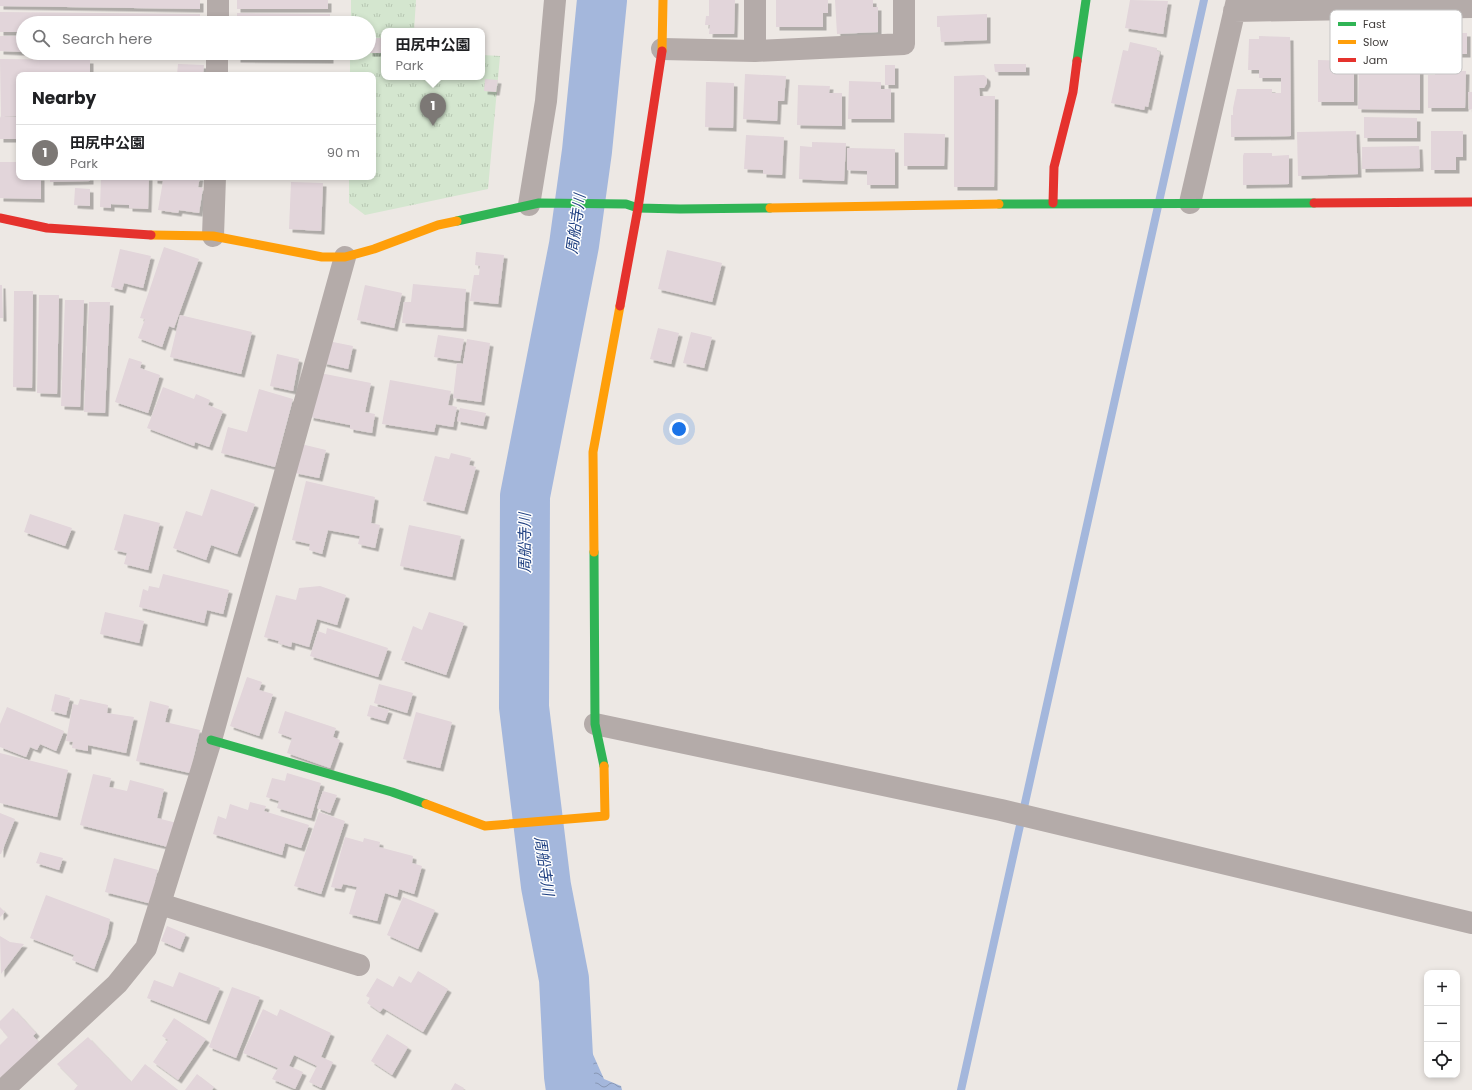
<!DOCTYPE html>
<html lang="en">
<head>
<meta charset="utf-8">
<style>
  :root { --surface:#fff; --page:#f2f2f2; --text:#202124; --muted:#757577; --line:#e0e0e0; --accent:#7c7875 }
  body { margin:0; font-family:Poppins,"Noto Sans JP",sans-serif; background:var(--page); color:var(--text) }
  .controls { position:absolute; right:12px; bottom:12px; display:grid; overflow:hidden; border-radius:8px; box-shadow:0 2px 6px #0003 }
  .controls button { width:36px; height:36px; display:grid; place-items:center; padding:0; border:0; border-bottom:1px solid var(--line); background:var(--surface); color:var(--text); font:20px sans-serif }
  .you { position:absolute; left:679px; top:429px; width:14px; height:14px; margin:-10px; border:3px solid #fff; border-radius:50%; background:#1a73e8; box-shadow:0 0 0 6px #1a73e833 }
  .badge { display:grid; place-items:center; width:26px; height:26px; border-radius:50%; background:var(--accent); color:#fff; font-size:13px; font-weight:700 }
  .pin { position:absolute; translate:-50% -33px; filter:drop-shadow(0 1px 2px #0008) }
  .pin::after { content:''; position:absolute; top:21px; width:14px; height:12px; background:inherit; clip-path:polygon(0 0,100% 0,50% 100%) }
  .popup { position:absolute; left:381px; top:28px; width:104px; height:52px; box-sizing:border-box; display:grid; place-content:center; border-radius:8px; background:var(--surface); filter:drop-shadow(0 1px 3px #0005); font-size:13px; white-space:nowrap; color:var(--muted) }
  .popup b { font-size:15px; color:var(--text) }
  .popup::after { content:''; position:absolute; left:50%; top:100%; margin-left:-8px; border:8px solid transparent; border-top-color:var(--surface) }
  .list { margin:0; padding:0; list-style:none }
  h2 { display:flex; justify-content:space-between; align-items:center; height:52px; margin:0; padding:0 16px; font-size:17px }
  h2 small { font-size:13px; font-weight:400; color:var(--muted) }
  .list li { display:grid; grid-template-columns:26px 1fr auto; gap:12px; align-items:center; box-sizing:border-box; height:56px; padding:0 16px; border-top:1px solid var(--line) }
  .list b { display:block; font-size:15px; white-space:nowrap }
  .list p { margin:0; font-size:13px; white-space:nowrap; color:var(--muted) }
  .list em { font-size:13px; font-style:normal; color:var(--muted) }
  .icon { flex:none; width:22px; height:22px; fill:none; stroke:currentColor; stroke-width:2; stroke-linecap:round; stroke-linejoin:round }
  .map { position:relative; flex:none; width:1472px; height:1090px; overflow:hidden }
  .search { position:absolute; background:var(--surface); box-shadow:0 2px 6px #0003; left:16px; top:16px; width:360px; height:44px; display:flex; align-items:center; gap:10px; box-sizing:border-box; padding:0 14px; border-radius:22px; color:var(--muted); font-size:15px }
  .panel { position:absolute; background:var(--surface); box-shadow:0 2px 6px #0003; left:16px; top:72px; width:360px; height:108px; border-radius:8px }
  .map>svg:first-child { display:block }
</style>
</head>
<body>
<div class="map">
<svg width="1472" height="1090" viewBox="0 0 1472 1090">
  <defs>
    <pattern id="grass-tufts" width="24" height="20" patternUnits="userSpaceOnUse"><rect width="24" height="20" fill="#d4e6cf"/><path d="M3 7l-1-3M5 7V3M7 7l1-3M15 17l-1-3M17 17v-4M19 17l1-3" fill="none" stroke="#b7c6b2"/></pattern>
    <pattern id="water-waves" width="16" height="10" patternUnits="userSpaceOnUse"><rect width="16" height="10" fill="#a4b7dc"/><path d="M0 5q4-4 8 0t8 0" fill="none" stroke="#8796b3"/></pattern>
    <filter id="shadow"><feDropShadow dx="3.5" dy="3.5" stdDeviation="0" flood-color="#0004"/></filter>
  </defs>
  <rect width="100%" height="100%" fill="#ede8e4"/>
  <path fill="url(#grass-tufts)" d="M351 0H416L414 31H384V77H482V55L500 56 488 189 365 215 349 203V177H373V75H350V53H369V23H351Z"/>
  <path fill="url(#water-waves)" d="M575 968 583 1032 604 1079 621 1086 622 1090H547L546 1081 550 982Z"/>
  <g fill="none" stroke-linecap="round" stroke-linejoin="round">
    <path stroke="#a4b7dc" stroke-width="8" d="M961 1090 1204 0"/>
    <path stroke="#a4b7dc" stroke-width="50" d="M571 1090 569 1076 564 979 546 886 524 707 525 496 574 245 587 151 602 0"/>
  </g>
  <path fill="#e2d5da" filter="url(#shadow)" d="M0 0H200V9L0 6Z
    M237 0H328V9H237Z
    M709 0H735L734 34H709L710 25H705L706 16H709Z
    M776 0H828V13H823V27H776Z
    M835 0H873V7H878V32L837 34Z
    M1130 0 1168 1 1163 34 1125 28Z
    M0 12 200 14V23H23V32H0Z
    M237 13 330 14V23H237Z
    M987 14V40L941 42 940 27H937V16Z
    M1444 33H1467V54H1444Z
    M1399 35H1422V55H1399Z
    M0 36H23V52L0 51Z
    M1259 36 1290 37 1291 136 1231 137V115H1233V108L1237 89H1272V93H1281V78H1259V70H1248L1249 39H1259Z
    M369 38H384V53H369Z
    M1130 42 1157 48V51L1160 52 1148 107 1145 106 1144 110 1111 103 1123 50 1128 51Z
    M237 53H330V60L237 59Z
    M0 59 90 60V75H19V116H1Z
    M1318 60 1354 61V102H1318Z
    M1378 60 1420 61V110L1358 109 1359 64H1378Z
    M178 64 204 65 203 75H177Z
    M994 64H1026V72H995Z
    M885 65H895V85H885Z
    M1435 70 1466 71 1465 108H1428V75H1435Z
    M97 73 165 74V75H97Z
    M745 74 786 76 784 101H778L777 121 743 119Z
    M984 75 987 78V83L984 88H979L980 96H995L994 187H954V76Z
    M485 79 498 80 496 92 484 91Z
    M849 81 881 82V89H891V119H848Z
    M706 82 734 83 733 128 705 127Z
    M798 85 830 86 829 93H842V126L797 125Z
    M1468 92H1472V109L1469 110Z
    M1 116 19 117V139H0V118Z
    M1364 117 1417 118V138H1364Z
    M1356 131 1358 174 1298 176 1297 132Z
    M1431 131H1463V157H1456V170H1431Z
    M904 133 945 134 944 166H904Z
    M746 135 784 137 782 175 763 174V170L744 169Z
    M812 142 846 143 844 181 799 179 800 146 812 147Z
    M1419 146 1420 168 1362 169V147Z
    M847 148 895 149V185H867V171L847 170Z
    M1244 153H1272V156L1289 155V184L1243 185V156Z
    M0 162H19V177H41V199L0 198Z
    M50 177H90V181L50 182Z
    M101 177H149L148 209 129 208V205L111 204V208L100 207Z
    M154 177H200L198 187 203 188 199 213 179 210 178 213 158 210 163 181 154 180Z
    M291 182 323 183 321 231 289 229Z
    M75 188 90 189V206L74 205Z
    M164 247 199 259 174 328 169 326 162 347 138 338 145 319 140 318Z
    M120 249 151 256 143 288 124 283 122 290 111 287Z
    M667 250 722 263 712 302 658 289Z
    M476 252 504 255 498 304 470 301 474 275H479L480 266 475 265Z
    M413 284 466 289 463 328 402 323 404 302H411Z
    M0 285H2L3 318H0Z
    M365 285 402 293 394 328 357 320Z
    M14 291H33L32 388 13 387Z
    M39 295H59L57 394 37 393Z
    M65 300H84L80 407 61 406Z
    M89 302H110L105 413 84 412Z
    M180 315 252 332 241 374 170 357Z
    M658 328 679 333 671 364 650 359Z
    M691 332 712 337 704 368 683 363Z
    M438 335 464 339 460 361 434 357Z
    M467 339 490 343 481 402 453 398 457 363 463 364Z
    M328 341 353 346 348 369 323 363Z
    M277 354 299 359 293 391 270 386Z
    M129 358 142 362 140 368 160 375 148 413 115 402Z
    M320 373 371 383 365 412 375 414 372 433 350 429V425L310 417Z
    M390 380 451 391 448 405 457 407 453 427 436 424 434 432 382 424Z
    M163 387 194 399 196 394 210 400 208 405 223 411 209 447 195 442 194 446 147 428Z
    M259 389 293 399 275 467 221 453 228 427 247 432Z
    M460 408 486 413 483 426 457 421Z
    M301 444 326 450 319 478 295 473Z
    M451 453 471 458 469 465 476 467 464 511 423 501 435 456 449 459Z
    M306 481 375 497 371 523 380 525 375 548 358 544 360 536 328 530 322 554 309 550 310 544 292 540Z
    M211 489 255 504 237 554 211 545 206 560 173 548 186 511 202 516Z
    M30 514 72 528 65 546 24 532Z
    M124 514 160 523 148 570 124 564 127 553 114 550Z
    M409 525 461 536 452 577 400 566Z
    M163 574 229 590 223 614 207 610 204 623 139 607 143 589 148 591 149 586 159 588Z
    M320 586 346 595 337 625 317 619 309 647 292 642 291 647 278 643 279 641 264 637 276 595 296 600 299 588Z
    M105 612 144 621 139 643 100 634Z
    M429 612 464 623 446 675 401 660 413 626 422 630Z
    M327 628 388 648 378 677 310 656 318 631 326 634Z
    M247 677 262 682 259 690 273 694 259 736 230 726Z
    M379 684 413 693 407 713 374 703Z
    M55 694 70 698 66 715 51 711Z
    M80 699 108 705 107 713 134 717 126 753 88 745V751L72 748 73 742 66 741 73 704 78 705Z
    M150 701 169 706 165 722 200 730 190 773 136 761Z
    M370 705 389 710 385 721 367 716Z
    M7 707 64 731 56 751 40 744 37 750 30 747 26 757 0 747V724Z
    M285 711 336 728 333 737 340 740 330 768 287 753 292 738 278 733Z
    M416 712 452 722 440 768 403 759Z
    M0 753 68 770 57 817 0 803Z
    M287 773 321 783 311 818 277 808 279 801 266 797 272 778 285 781Z
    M93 774 111 778 109 787 127 791 130 780 164 789 157 818 177 823 172 848 80 825Z
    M323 791 337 795 330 813 317 808Z
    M250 802 266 806 264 811 309 825 301 848 285 843 282 855 213 834 218 816 226 819 230 804 248 810Z
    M319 812 345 821 321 894 294 886Z
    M0 813 15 819 1 854H0Z
    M345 837 363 842 364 838 380 842 379 847 413 856 412 863 422 866 414 894 399 889 397 897 385 893 377 921 349 914 357 887 343 884 341 889 331 887Z
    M40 852 63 858 59 870 36 863Z
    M114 858 158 870 155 881 157 882 152 904 105 892Z
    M46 895 110 919 107 935 94 969 72 960 74 955 30 938Z
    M403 897 435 910 418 949 387 935Z
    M0 907 5 912 0 917Z
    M167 926 186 934 180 949 161 941Z
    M0 936 10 942 24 944 1 974Z
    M418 971 448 989 423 1032 383 1008 380 1012 367 1003 370 998 366 996 377 978 393 987 399 976 411 983Z
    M179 972 220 988 206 1021 147 998 154 980 173 987Z
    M232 987 260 997 236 1058 209 1047Z
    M13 1008 36 1033 33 1036 40 1043 3 1080 0 1077V1045L8 1037 0 1028V1021Z
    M263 1009 277 1016 280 1009 331 1033 321 1057 333 1062 321 1088 309 1082 317 1066 294 1055 289 1066 303 1072 295 1089 272 1079 278 1068 243 1053Z
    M174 1018 206 1039 178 1080 153 1062 168 1040 162 1036Z
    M387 1034 408 1047 392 1075 371 1061Z
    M88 1037 131 1082 145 1064 178 1090H74L78 1085 57 1064Z
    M197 1074 214 1087 212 1090H185Z
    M455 1083 464 1088 463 1090H451Z"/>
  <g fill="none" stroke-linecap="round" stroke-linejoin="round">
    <path stroke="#b4aba9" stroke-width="22" d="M755 0V51
      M1234 11 1472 7
      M218 23V0
      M662 49 755 51 904 44V0
      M217 75V53
      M1190 203 1237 0
      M529 205 546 101 555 0
      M213 236 215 177
      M595 724 1001 810 1472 923
      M160 904 359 965
      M3 1090 117 984 146 948 211 740 345 257"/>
    <path stroke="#30b455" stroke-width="9" d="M1077 61 1086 0
      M999 204 1314 203
      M457 221 539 203 626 204 638 208 680 209 770 208
      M594 552 595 724 604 766
      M211 740 392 792 426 804"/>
    <path stroke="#ff9f0a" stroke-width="9" d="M662 51 663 0
      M770 208 999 204
      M151 235 213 236 322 257H345L374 249 438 225 457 221
      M594 552 593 452 620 306
      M426 804 485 826 605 816 604 766"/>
    <path stroke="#e5322d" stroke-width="9" d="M1053 203 1054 167 1073 92 1077 61
      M1314 203 1472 202
      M0 218 47 228 151 235
      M620 306 638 208 662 51"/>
  </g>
  <g text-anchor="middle" stroke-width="3" stroke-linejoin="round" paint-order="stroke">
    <g font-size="15" font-style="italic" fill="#204182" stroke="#fff">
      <text transform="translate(576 224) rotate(-82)" y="5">周船寺川</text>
      <text transform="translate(525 543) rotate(-90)" y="5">周船寺川</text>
      <text transform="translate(544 866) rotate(82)" y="5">周船寺川</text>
    </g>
  </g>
  <rect x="1330" y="10" width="132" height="64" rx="6" fill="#fff" stroke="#c5c4c4" stroke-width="1"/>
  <rect x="1338" y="22" width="18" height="4" fill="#30b455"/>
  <rect x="1338" y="40" width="18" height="4" fill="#ff9f0a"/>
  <rect x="1338" y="58" width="18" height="4" fill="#e5322d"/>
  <g font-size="11" fill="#3f3b39">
    <text x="1363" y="28">Fast</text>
    <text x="1363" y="46">Slow</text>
    <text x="1363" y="64">Jam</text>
  </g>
</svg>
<div class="controls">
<button>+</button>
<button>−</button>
<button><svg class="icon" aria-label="locate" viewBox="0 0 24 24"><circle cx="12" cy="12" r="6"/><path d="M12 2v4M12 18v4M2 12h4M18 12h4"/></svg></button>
</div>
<div class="you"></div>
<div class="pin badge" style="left:433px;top:126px">1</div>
<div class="popup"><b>田尻中公園</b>Park</div>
<div class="search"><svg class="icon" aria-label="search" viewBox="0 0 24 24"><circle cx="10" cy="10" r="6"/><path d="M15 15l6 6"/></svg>Search here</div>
<section class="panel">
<h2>Nearby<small></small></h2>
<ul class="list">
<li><span class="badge">1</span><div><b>田尻中公園</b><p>Park</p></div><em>90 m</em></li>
</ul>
</section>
</div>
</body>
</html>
